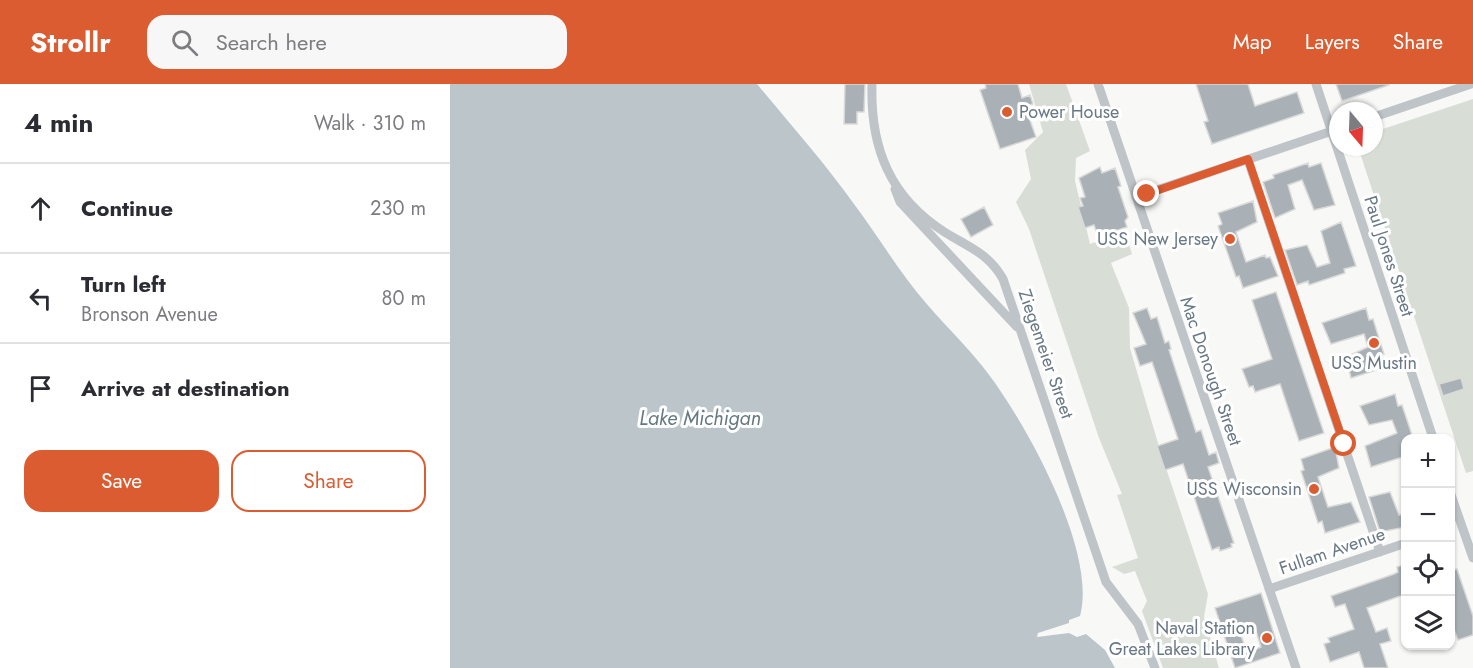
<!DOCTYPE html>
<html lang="en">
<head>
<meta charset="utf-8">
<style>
  :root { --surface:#fff; --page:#f7f7f7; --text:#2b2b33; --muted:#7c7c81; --line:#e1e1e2; --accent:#dc5c32 }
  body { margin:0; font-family:Jost,sans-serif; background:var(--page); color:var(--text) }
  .controls { position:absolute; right:18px; bottom:18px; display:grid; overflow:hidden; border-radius:12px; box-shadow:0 2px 4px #0004 }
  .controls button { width:54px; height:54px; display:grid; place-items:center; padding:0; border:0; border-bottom:2px solid var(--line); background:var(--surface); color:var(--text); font:30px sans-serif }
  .compass { position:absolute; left:879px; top:18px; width:54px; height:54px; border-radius:50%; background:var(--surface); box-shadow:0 2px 4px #0004; rotate:161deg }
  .stop { position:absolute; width:18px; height:18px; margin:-14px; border:4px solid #dc5c32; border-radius:50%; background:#fff }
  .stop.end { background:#dc5c32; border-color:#fff; box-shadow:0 2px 6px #0008 }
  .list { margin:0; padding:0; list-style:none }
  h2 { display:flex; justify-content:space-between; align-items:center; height:78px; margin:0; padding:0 24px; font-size:26px }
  h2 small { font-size:20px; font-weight:400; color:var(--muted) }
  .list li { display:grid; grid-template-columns:39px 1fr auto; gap:18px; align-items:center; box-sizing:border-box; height:90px; padding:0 24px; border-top:2px solid var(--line) }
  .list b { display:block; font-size:22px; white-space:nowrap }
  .list p { margin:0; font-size:20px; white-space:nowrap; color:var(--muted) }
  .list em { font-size:20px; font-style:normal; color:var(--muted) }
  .actions { display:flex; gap:12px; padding:18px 24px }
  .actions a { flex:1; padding:14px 0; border:2px solid var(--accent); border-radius:18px; text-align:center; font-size:21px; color:var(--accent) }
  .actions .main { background:var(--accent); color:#fff }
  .icon { flex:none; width:33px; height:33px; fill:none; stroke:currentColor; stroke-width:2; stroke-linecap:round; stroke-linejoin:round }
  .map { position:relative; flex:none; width:1023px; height:584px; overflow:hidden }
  header { display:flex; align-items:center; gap:36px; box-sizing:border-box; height:84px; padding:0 30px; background:var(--accent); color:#fff }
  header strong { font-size:28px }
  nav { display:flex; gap:33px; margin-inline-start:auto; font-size:21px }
  .search { width:420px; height:54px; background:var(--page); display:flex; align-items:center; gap:15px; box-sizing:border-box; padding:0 21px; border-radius:18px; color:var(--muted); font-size:22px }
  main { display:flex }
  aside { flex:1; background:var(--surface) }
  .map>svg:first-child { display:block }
</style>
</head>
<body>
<header>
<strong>Strollr</strong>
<div class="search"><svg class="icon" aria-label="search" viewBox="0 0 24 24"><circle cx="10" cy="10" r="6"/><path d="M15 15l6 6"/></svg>Search here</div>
<nav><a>Map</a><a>Layers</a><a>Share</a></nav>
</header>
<main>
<aside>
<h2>4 min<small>Walk · 310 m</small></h2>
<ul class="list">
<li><svg class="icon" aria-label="ahead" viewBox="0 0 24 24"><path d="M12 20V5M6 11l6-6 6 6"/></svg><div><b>Continue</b></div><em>230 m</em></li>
<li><svg class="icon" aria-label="left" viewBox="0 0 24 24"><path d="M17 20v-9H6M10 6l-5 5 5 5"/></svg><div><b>Turn left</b><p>Bronson Avenue</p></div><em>80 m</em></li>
<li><svg class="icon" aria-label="arrive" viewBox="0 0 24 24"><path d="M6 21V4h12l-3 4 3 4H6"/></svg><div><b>Arrive at destination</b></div></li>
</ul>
<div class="actions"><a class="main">Save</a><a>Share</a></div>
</aside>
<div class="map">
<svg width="1023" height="584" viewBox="0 0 1023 584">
  <rect width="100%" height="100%" fill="#f8f8f6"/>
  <path fill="#d8ddd5" d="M579 0H616L640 67 626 74 625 97 640 160 675 148 682 170 661 179 679 224 680 264 710 366 758 510 754 533 769 584H713L692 527 697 517 685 487 674 490 662 483 688 474 667 411 672 410 649 354 579 145 566 118 581 95 575 66 593 48Z
    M1023 15V387L1016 389 908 63H924V48Z"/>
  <path fill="#bbc5ca" d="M0 0H307C340 40 374 78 404 120 423 145 440 173 459 198 481 228 510 254 533 283 573 333 648 467 630 532L619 536V539L588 549 587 553 619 549 627 553 636 550 655 566 665 584H0Z"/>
  <path fill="#a9b1b7" stroke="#dadad8" stroke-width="1.5" fill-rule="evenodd" d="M395 0H415L414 28H407V40H394Z
    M535 0H568L572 14 580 11 583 20 575 22 586 53 550 65 530 6 536 4Z
    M746 0H798L805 22 847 8 854 29 762 60 754 38 758 37Z
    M886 0H939V1L892 17Z
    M858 79 859 83 871 79 885 121 864 126 852 96 838 101 845 125 825 134 813 98 824 94 823 91Z
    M650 83 652 89 665 84 671 102 668 103 678 133 675 137 677 143 648 153 644 141 635 144 628 123 633 122 630 114 635 113 629 94Z
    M803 117 807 138 786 148 796 178 815 171 816 174 820 173 828 192 793 204 789 192 786 193 768 142 772 140 768 129Z
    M534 123 543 141 521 153 511 135Z
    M891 138 906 182 894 185 895 189 859 201 858 197 847 201 835 166 857 161 867 183 880 179 871 147Z
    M826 208 874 349 849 357 830 300 805 308 803 302 799 303 792 285 822 275 802 216Z
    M697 224 701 235 707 233 715 259 719 257 721 265 719 266 746 348 751 346 759 371 766 368 769 379 758 383 784 459 781 460 782 463 770 467 769 463 762 466 733 380 715 386 707 362 728 355 702 278 690 282 684 264 696 260 683 229Z
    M916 224 919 236 923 235 934 270 932 271 936 283 901 294 896 273 918 263 914 250 881 260 872 239Z
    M1011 294 1014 305 993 312 989 300Z
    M945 310 948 322 952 321 963 354H956V372L921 383 915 362 947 349 942 336 919 341 910 322Z
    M885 363 889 384 868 393 878 423 901 418 910 438 875 449 872 437 868 439 851 387 854 386 851 375Z
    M940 408 949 431 956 429V443L930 448 919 413Z
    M956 480V510L917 524 926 548 937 544 941 557 930 560 938 584H914L909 568 880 578 874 560 880 558 878 554 904 545 895 520 885 523 881 512 944 490 948 488 947 483Z
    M1007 485 1023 532V551L1008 556 1000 535V487Z
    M811 509 830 569 785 584 765 524ZM804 541 811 563 797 568 789 546Z"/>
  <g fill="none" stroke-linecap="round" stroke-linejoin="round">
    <path stroke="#bfc4c8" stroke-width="9" d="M422 0C420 64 440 114 496 149 519 163 539 170 553 195L656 498 688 540 705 584
      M648 0 846 584
      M866 0 983 354
      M924 33 1021 0
      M798 76 930 468
      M445 105 450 118 567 243
      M686 113 888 45
      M1000 408 1023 474
      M819 505 956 459"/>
  </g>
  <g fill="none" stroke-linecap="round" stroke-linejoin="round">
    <path stroke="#dc5c32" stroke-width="8" d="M697 110 798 75 894 360"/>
  </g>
  <g fill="#dc5c32" stroke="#fff" stroke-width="2">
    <circle cx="557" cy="28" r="6"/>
    <circle cx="780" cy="155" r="6"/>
    <circle cx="924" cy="259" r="6"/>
    <circle cx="864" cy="405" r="6"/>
    <circle cx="817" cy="554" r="6"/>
  </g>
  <g text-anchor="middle" stroke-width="6" stroke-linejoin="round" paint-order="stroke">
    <g font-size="18" fill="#697886" stroke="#fff" text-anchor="end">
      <text x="569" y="34" text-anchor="start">Power House</text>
      <text x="768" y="161">USS New Jersey</text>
      <text x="924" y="285" text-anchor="middle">USS Mustin</text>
      <text x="852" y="411">USS Wisconsin</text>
      <text x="805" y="550">Naval Station<tspan x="805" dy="21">Great Lakes Library</tspan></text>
    </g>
    <g font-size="18" fill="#697886" stroke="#fff">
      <text transform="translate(939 172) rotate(72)" y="6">Paul Jones Street</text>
      <text transform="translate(596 270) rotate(71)" y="6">Ziegemeier Street</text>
      <text transform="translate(761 287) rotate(71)" y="6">Mac Donough Street</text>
      <text transform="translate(882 467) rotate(-19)" y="6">Fullam Avenue</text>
    </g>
    <g font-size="20" font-style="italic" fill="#647981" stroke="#fff">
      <text x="250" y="341">Lake Michigan</text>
    </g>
  </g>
</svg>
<div class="controls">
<button>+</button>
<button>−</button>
<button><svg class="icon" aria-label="locate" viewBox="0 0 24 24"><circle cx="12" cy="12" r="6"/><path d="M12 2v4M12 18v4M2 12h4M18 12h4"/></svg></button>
<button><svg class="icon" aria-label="layers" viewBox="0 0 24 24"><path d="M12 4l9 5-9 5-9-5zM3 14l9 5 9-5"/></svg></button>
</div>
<svg class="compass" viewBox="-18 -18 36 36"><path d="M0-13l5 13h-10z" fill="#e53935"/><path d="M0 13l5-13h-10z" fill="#7c7c81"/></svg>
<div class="stop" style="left:894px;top:360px"></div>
<div class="stop end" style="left:697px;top:110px"></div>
</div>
</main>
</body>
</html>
